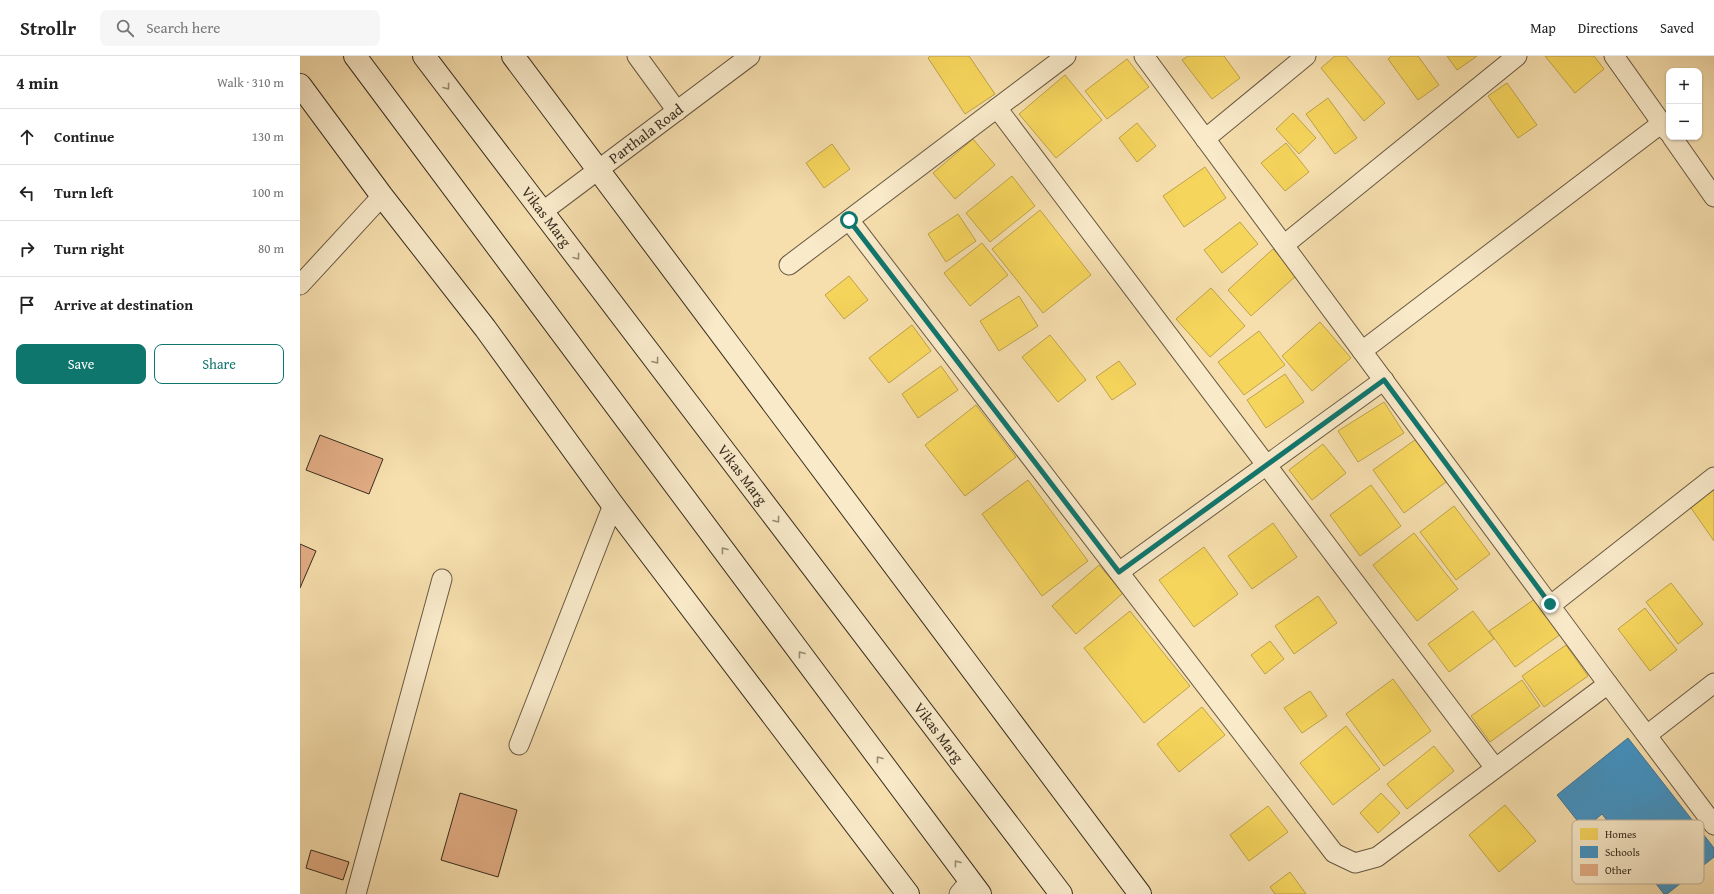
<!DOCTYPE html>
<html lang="en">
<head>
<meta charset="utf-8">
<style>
  :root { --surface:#fff; --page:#f6f6f6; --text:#222; --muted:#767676; --line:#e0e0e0; --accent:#0f766e }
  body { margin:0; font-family:"Gentium Book Plus",serif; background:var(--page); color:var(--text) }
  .controls { position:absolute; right:12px; top:12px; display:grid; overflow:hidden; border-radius:8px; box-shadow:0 1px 3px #0004 }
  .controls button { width:36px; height:36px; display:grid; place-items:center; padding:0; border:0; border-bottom:1px solid var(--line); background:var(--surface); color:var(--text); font:20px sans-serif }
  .stop { position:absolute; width:12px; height:12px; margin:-9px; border:3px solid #0f766e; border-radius:50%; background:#fff }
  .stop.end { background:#0f766e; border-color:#fff; box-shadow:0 1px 4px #0008 }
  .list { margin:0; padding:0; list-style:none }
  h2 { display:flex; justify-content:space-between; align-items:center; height:52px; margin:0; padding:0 16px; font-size:17px }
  h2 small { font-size:13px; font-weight:400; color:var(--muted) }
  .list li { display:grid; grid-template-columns:26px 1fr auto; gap:12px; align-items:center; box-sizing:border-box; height:56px; padding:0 16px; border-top:1px solid var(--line) }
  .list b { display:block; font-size:15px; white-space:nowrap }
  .list em { font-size:13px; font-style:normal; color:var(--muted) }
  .actions { display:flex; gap:8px; padding:12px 16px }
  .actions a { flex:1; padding:9px 0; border:1px solid var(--accent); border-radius:8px; text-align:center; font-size:14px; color:var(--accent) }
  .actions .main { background:var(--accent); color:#fff }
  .icon { flex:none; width:22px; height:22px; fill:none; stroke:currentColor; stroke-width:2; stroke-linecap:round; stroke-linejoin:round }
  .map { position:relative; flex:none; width:1414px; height:838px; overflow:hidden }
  header { display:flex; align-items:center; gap:24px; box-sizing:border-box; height:56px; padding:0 20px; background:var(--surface); border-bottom:1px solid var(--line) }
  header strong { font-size:19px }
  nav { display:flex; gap:22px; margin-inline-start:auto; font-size:14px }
  .search { width:280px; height:36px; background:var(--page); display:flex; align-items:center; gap:10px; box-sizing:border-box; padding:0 14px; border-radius:8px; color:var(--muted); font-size:15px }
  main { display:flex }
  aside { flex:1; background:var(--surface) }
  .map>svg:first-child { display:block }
</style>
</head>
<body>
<header>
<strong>Strollr</strong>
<div class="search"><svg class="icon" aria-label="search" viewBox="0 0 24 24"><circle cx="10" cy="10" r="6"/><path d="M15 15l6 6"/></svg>Search here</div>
<nav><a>Map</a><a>Directions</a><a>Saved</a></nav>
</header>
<main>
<aside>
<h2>4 min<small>Walk · 310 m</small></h2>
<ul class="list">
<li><svg class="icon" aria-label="ahead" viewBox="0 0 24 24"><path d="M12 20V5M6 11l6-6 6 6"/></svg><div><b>Continue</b></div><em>130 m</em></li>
<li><svg class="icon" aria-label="left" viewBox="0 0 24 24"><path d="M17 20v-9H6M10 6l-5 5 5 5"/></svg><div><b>Turn left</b></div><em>100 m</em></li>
<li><svg class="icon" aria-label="right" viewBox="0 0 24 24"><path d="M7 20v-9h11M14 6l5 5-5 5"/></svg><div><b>Turn right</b></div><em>80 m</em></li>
<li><svg class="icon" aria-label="arrive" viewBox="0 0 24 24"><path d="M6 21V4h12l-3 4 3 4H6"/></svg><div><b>Arrive at destination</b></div></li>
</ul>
<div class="actions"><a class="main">Save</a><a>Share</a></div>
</aside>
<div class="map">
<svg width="1414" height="838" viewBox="0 0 1414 838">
  <rect width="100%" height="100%" fill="#f6dead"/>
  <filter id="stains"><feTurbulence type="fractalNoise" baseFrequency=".005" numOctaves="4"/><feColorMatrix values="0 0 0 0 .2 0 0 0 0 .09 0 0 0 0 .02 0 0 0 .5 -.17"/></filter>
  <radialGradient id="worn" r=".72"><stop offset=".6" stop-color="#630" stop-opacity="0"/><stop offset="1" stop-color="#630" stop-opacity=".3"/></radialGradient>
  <path fill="#f6d55c" stroke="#bda34a" d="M630 0H669L695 38 665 58 628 2Z
    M888 0H924L940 22 912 43 882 4Z
    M1035 0H1046L1085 47 1064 65 1021 12Z
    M1091 0H1118L1139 29 1118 44 1088 3Z
    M1147 0H1177L1157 14Z
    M1245 0H1294L1304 13 1275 37Z
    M827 3 849 31 807 63 785 35Z
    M765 19 802 64 756 102 719 58Z
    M1207 27 1237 69 1218 82 1188 40Z
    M1028 42 1057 82 1035 98 1006 58Z
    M993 57 1016 82 999 98 976 73Z
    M837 67 856 90 837 106 819 82Z
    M673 83 695 109 655 143 633 117Z
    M986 87 1009 116 985 135 961 107Z
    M532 88 550 113 524 132 506 107Z
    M905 111 926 142 884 171 863 140Z
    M712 120 735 150 690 186 666 157Z
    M740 154 791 219 743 257 692 193Z
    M658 158 676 185 646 206 628 178Z
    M940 166 958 188 922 217 904 194Z
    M682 187 708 219 670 250 644 217Z
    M973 193 997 219 951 260 928 234Z
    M549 220 568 244 544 263 525 239Z
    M911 232 945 270 910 301 876 263Z
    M719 240 738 270 699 295 680 265Z
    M1020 266 1051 302 1012 335 982 300Z
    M612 269 631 295 589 327 569 302Z
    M959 275 985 309 944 339 918 306Z
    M750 279 786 324 758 346 722 301Z
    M819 305 836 328 812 344 796 321Z
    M641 310 658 334 618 362 602 338Z
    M985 318 1004 346 966 372 947 344Z
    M1084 346 1104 377 1058 406 1038 375Z
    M676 349 716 401 665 440 625 389Z
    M1119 381 1150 423 1104 457 1073 414Z
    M1023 388 1046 417 1012 444 989 414Z
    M728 424 788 505 742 540 682 458Z
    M1071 429 1101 470 1060 500 1030 459Z
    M1414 432V485L1389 449Z
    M1154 450 1190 498 1156 524 1120 476Z
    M973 467 997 501 952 533 928 500Z
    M1114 477 1158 533 1117 565 1073 509Z
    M904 491 938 538 894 571 859 524Z
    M799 509 823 537 776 578 752 550Z
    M1371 527 1403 568 1378 588 1346 546Z
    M1018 540 1037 567 994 598 975 570Z
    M1239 540 1265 575 1215 611 1189 575Z
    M1345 552 1377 594 1350 615 1318 573Z
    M830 555 890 630 844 667 784 592Z
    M1173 555 1194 583 1149 616 1128 588Z
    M970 585 984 603 965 618 951 599Z
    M1266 589 1288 620 1244 651 1222 620Z
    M1093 623 1131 675 1084 710 1046 658Z
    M1222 624 1240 650 1190 686 1171 660Z
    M1010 635 1027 660 1002 677 984 652Z
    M902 651 925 679 879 716 857 688Z
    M1046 670 1080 713 1033 749 1000 707Z
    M1134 690 1154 715 1107 753 1087 728Z
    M1081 737 1100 757 1078 777 1060 757Z
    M1205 749 1236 785 1199 816 1169 779Z
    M968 750 988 776 949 805 930 779Z
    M990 816 1006 838H975L970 831Z"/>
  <path fill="#4393c3" stroke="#407492" d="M1328 682 1414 792V801L1367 838H1364L1302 758 1284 773 1257 739Z"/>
  <path fill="#e2ad85" stroke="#382d1f" d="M20 379 83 403 69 438 6 414Z
    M0 488 16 495 0 532Z
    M160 737 217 754 198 821 141 804Z
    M11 794 49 806 43 824 6 812Z"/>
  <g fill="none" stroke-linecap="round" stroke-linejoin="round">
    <g stroke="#685942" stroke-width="21">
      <g id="street">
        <path d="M337 0 377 55"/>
        <path d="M844 0 1308 628 1414 769"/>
        <path d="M1314 0 1368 76"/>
        <path d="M697 52 1195 712"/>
        <path d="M1372 81 1414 141"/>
        <path d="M905 83 1006 0"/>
        <path id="s1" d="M242 156 450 0"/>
        <path d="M549 164 1034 797 1055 807 1077 801 1308 628"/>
        <path d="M984 189 1217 0"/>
        <path d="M489 209 766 0"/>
        <path d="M0 229 82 140"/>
        <path d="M1062 295 1362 67"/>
        <path d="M819 516 1084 324"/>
        <path d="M1251 549 1414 421"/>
        <path d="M1347 679 1414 627"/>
        <path d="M219 689 313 449"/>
        <path d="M56 838 142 523"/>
        <path d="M659 838 670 825"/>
      </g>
    </g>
    <g stroke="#382d1f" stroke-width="24">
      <g id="secondary">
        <path d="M55 0 680 838"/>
        <path id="s2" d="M124 0 761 838"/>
        <path d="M213 0 840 838"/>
        <path d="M0 29 82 140 185 272 313 449 608 838"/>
      </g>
    </g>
    <use href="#street" stroke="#f9eaca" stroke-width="19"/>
    <use href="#secondary" stroke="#f9eaca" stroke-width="22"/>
  </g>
  <defs><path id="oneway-chevron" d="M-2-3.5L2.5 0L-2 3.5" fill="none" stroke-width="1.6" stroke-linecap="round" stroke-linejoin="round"/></defs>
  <g stroke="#988c74">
    <use href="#oneway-chevron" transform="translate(147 31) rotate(53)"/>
    <use href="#oneway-chevron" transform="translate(277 201) rotate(53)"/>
    <use href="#oneway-chevron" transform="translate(356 305) rotate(53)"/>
    <use href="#oneway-chevron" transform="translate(477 464) rotate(53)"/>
    <use href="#oneway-chevron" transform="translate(424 494) rotate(-127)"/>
    <use href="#oneway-chevron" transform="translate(501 598) rotate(-127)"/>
    <use href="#oneway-chevron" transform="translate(579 703) rotate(-127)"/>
    <use href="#oneway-chevron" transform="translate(657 807) rotate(-127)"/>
  </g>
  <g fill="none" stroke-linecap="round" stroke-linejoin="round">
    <path stroke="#0f766e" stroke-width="5" d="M549 164 819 516 1084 324 1250 548"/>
  </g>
  <g text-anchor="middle" stroke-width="4" stroke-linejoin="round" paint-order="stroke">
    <g font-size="15" fill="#382d1f" stroke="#f9eaca">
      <text dy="5" stroke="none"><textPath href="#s1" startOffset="130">Parthala Road</textPath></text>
      <text dy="5" stroke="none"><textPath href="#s2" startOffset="202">Vikas Marg</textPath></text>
      <text dy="5" stroke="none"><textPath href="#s2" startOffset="526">Vikas Marg</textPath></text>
      <text dy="5" stroke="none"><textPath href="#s2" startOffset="850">Vikas Marg</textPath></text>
    </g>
  </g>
  <rect x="1272" y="764" width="132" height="64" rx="6" fill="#f9eaca" stroke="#bfb197" stroke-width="1"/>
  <rect x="1280" y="772" width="18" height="12" fill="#f6d55c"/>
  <rect x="1280" y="790" width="18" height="12" fill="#4393c3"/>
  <rect x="1280" y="808" width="18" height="12" fill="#e2ad85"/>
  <g font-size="11" fill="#382d1f">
    <text x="1305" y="782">Homes</text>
    <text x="1305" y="800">Schools</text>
    <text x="1305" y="818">Other</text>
  </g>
  <rect width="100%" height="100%" filter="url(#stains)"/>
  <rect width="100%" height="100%" fill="url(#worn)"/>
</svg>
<div class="controls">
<button>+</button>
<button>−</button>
</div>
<div class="stop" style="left:549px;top:164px"></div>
<div class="stop end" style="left:1250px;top:548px"></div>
</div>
</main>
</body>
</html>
